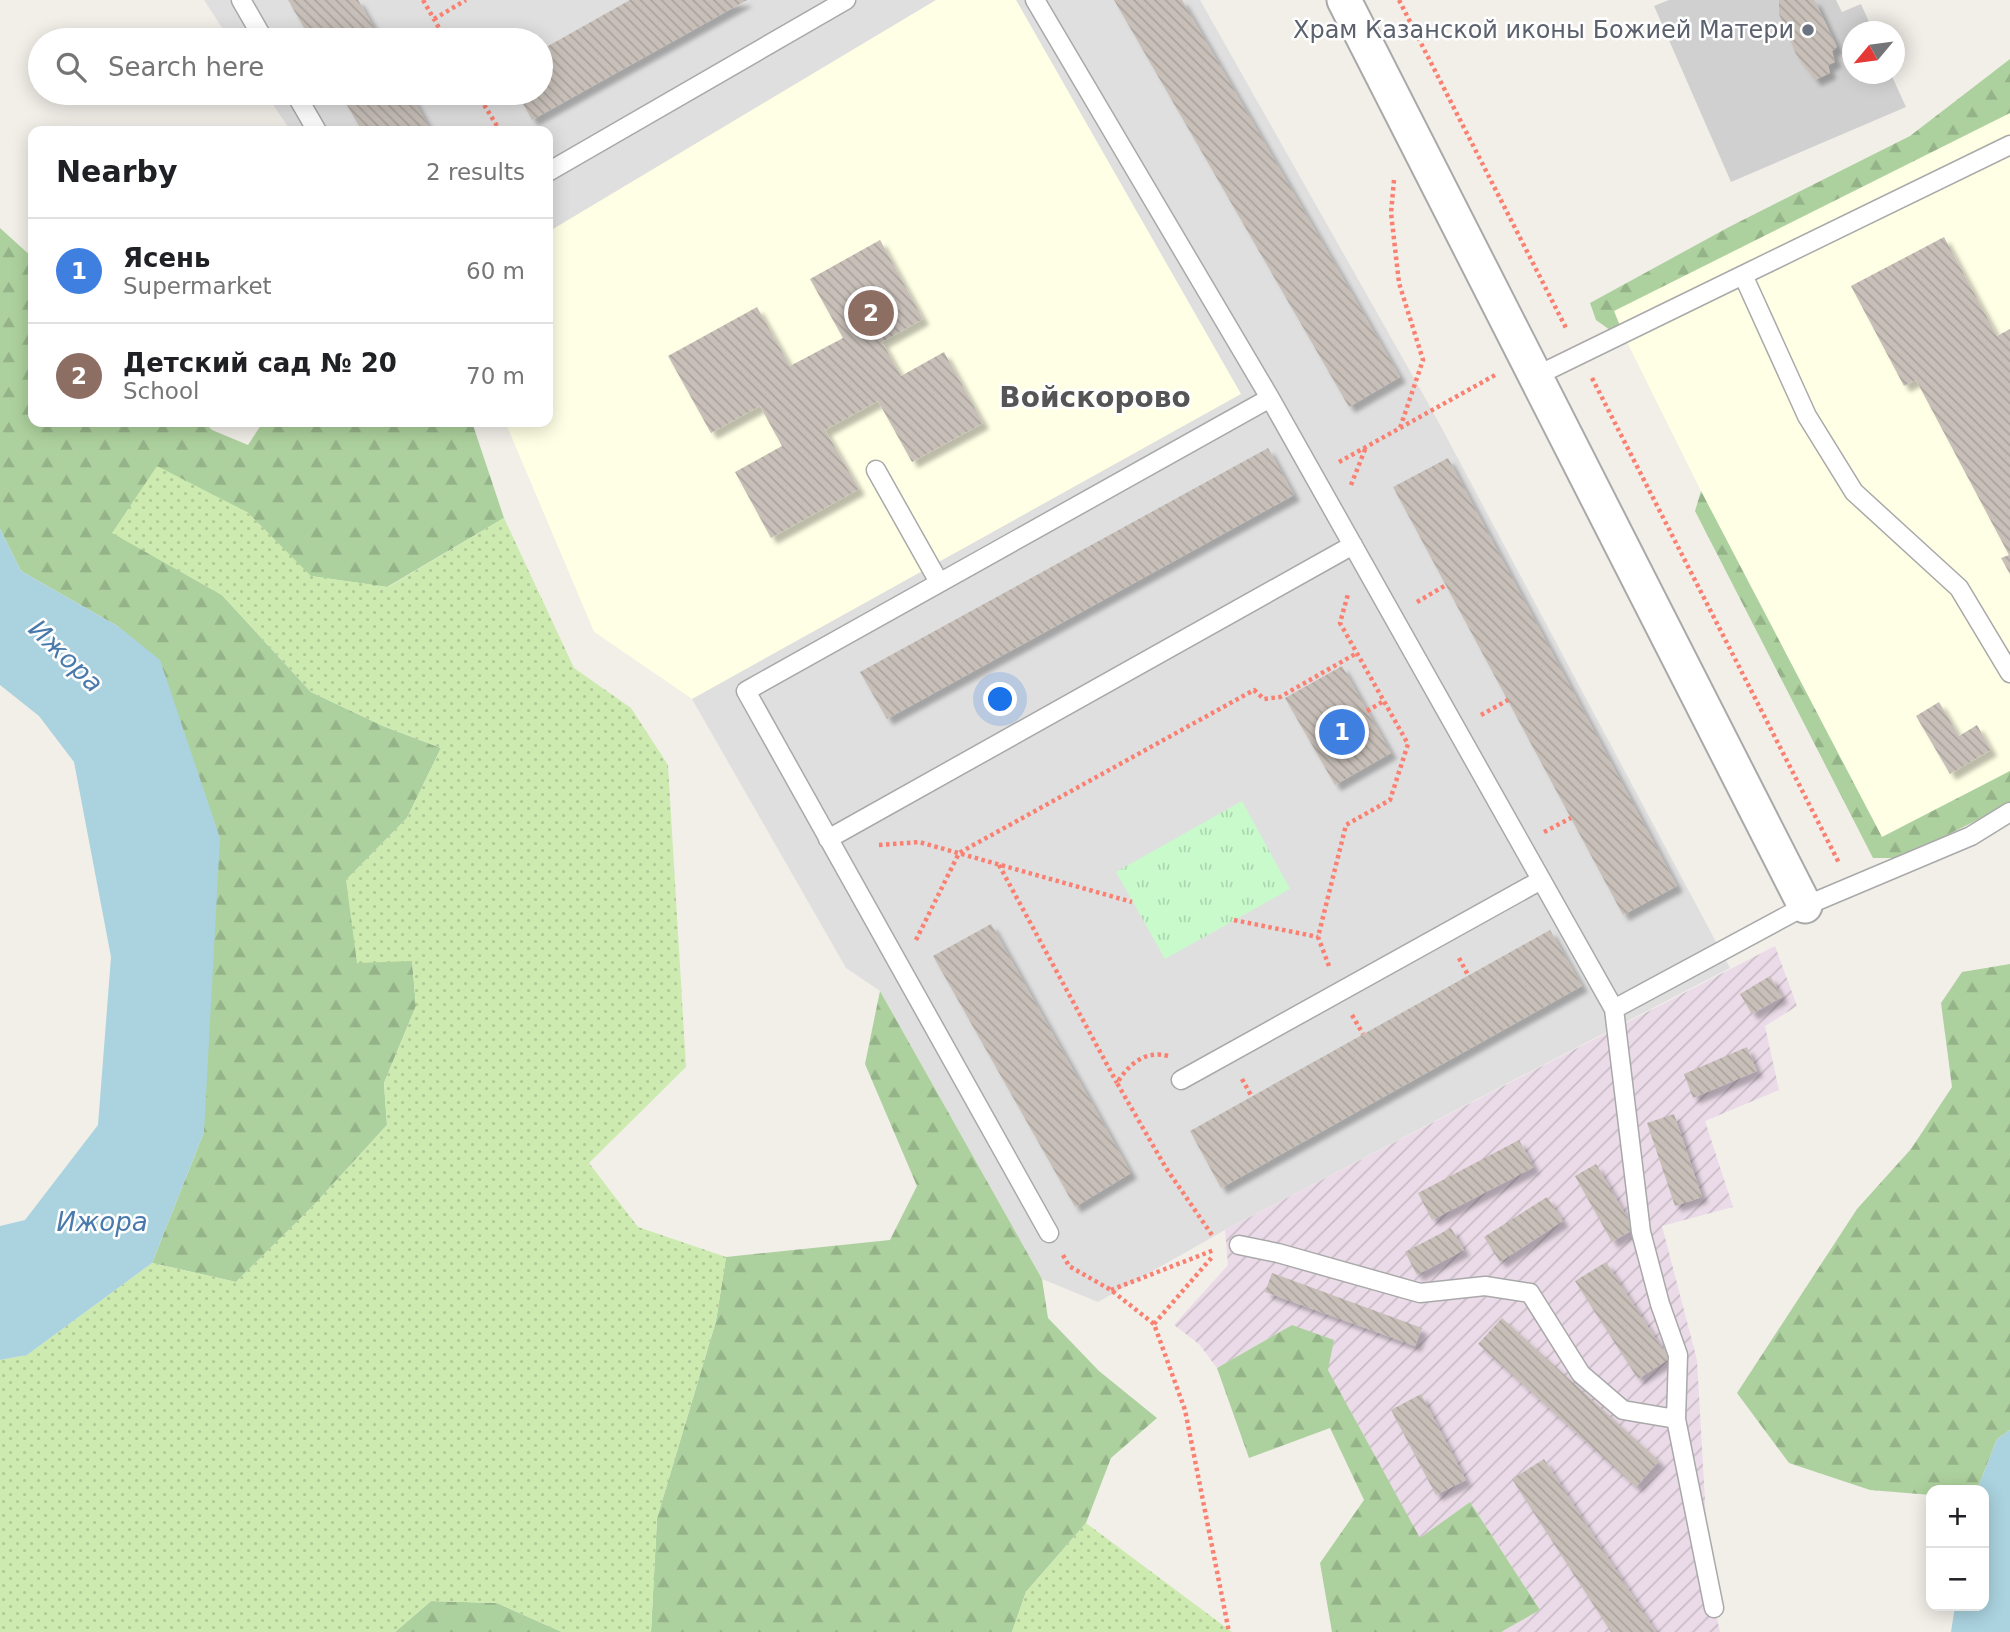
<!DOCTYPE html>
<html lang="en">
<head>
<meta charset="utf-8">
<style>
  :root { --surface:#fff; --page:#f6f6f6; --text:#202124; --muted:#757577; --line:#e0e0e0; --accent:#d40000 }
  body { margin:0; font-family:"DejaVu Sans",sans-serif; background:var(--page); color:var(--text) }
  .controls { position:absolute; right:21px; bottom:21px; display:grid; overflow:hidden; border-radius:14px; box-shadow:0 4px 18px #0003 }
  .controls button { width:63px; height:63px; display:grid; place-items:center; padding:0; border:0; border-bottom:2px solid var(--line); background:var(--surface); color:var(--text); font:35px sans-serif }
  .compass { position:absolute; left:1842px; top:21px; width:63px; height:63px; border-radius:50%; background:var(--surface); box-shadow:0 4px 18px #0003; rotate:241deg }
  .you { position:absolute; left:1001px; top:700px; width:24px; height:24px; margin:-18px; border:5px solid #fff; border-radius:50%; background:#1a73e8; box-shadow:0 0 0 10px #1a73e833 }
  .badge { display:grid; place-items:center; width:46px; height:46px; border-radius:50%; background:var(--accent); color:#fff; font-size:23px; font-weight:700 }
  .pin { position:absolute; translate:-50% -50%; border:4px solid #fff; box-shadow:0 2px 7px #0006 }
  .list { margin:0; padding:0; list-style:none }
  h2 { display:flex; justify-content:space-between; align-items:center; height:91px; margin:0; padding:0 28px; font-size:30px }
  h2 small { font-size:23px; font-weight:400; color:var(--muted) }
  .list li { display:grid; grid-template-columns:46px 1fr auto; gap:21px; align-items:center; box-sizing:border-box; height:105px; padding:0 28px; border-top:2px solid var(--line) }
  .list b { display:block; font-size:26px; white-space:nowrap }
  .list p { margin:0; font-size:23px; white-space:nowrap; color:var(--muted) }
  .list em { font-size:23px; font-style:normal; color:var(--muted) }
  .icon { flex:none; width:38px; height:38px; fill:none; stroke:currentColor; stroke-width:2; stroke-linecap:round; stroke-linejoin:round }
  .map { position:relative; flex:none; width:2010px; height:1632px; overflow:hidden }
  .search { position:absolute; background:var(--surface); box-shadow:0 4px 18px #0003; left:28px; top:28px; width:525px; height:77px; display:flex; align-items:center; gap:18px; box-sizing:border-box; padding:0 24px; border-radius:38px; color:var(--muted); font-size:26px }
  .panel { position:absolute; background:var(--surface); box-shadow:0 4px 18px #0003; left:28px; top:126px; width:525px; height:301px; border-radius:14px }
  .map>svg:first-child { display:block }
</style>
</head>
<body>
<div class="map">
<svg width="2010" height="1632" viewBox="0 0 2010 1632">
  <defs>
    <pattern id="industrial-furrows" width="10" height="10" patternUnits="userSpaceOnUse" patternTransform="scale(1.75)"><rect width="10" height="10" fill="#ebdbe8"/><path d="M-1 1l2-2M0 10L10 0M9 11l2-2" fill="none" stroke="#c9bcc7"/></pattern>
    <pattern id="forest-firs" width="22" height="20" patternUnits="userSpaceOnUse" patternTransform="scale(1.75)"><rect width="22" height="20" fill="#add19e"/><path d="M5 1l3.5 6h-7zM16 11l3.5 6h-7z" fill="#95b388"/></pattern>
    <pattern id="park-tufts" width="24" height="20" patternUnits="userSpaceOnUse" patternTransform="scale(1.75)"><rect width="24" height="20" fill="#c8facc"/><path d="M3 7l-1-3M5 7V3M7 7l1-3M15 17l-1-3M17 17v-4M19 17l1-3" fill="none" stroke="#acd6af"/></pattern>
    <pattern id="garden-dots" width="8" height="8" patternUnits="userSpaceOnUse" patternTransform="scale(1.75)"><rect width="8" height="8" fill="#cdebb0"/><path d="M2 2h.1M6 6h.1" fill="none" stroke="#b0c997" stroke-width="1.8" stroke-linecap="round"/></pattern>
    <pattern id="building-back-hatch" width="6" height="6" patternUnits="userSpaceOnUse" patternTransform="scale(1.75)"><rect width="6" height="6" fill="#c7bfb8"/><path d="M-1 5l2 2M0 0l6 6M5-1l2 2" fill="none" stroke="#aba49e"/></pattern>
    <filter id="shadow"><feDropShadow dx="6" dy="6" stdDeviation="2" flood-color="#0004"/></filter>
  </defs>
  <rect width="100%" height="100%" fill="#f2efe9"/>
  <path fill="#e0dfdf" d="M204 0H1200L1432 410 1730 968 1225 1230 1098 1302 1042 1279 880 991 846 968 692 699 594 632 505 422H548V131H291L265 93H541V40H230Z"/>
  <path fill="url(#industrial-furrows)" d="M1775 946 1797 1006 1765 1026 1779 1090 1705 1121 1733 1207 1662 1226 1697 1360 1710 1588 1720 1632H1501L1540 1610 1470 1502 1420 1539 1328 1370 1292 1325 1217 1368 1199 1344 1174 1325 1228 1265 1225 1230Z"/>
  <path fill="#ffffe5" d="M936 0H1016L1241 394 692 699 594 632 505 422H548V232Z
    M2010 113V771L1882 837 1701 491 1628 344 1614 311Z"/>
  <path fill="#d0d0d0" d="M1669 0H1836L1842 12 1861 4 1873 31 1853 32V74H1891L1906 107 1731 182 1654 6Z"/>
  <path fill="url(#forest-firs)" d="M2010 59V113L1614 311 1620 326 1610 330 1596 320 1590 303 1729 227 1910 136Z
    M0 228 33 258V422H204L212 430 248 445 263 422H472L504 518 387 587 310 576 247 512 113 533 222 595 311 692 383 726 441 748 407 818 346 880 412 961 416 1006 384 1083 387 1125 313 1206 236 1282 152 1263 204 1132 119 627 21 571 0 529Z
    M1701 491 1882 837 2010 771V804L1900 858H1873L1695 511Z
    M2010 964V1430L1997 1439 1977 1490H1931V1495L1870 1490 1789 1463 1737 1393 1857 1209 1911 1149 1952 1087 1941 1003 1962 972Z
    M880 991 1042 1279 1048 1318 1099 1371 1157 1418 1111 1458 1086 1523 1026 1592 1012 1632H651L657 1518 716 1321 726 1257 890 1240 917 1186 865 1064Z
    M1292 1325 1334 1340 1328 1370 1420 1538 1470 1502 1540 1610 1501 1632H1332L1320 1563 1364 1500 1330 1428 1249 1458 1217 1368Z
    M431 1601 497 1603 562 1632H395Z"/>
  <path fill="url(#park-tufts)" d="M1242 801 1290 889 1165 959 1116 872Z"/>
  <path fill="url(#garden-dots)" d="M157 466 247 512 311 576 388 587 504 518 574 668 631 708 668 765 686 1067 589 1163 638 1227 726 1257 716 1321 657 1518 651 1632H562L497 1603 431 1601 395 1632H0V1360L27 1355 152 1263 236 1282 313 1206 387 1125 384 1083 416 1006 412 961 357 963 346 880 407 818 441 748 383 726 311 692 222 595 112 533Z
    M1086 1523 1232 1632H1012L1026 1592Z"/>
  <path fill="#aad3df" d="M0 529 21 571 119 627 160 660 220 838 204 1132 152 1263 27 1355 0 1360V1226L25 1220 98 1125 111 957 74 762 39 716 0 685Z
    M2010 1430V1632H1951L1955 1606H1984V1490H1977L1997 1439Z"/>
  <path fill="url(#building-back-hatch)" filter="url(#shadow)" d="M288 0H358L381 40H311Z
    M630 0H747L532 120 517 93H541V50Z
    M1114 0H1182L1400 377 1349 407Z
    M1779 0H1814L1816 3 1837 47 1832 51 1835 62 1828 65 1830 73 1815 80 1796 54 1779 14Z
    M340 93H410L431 131H362Z
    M1944 237 1997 336 2010 329V574L2001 558 2009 555 1916 380 1904 386 1851 286Z
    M880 240 923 319 882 342 901 376 944 352 983 423 912 462 878 401 825 430 859 489 771 538 735 472 782 446 760 406 711 433 668 356 757 307 790 366 843 338 810 279Z
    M1268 448 1294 495 887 719 860 672Z
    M1448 458 1677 886 1623 915 1393 487Z
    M1342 666 1391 753 1335 785 1285 698Z
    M1939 702 1959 736 1977 725 1991 750 1950 774 1916 716Z
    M991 924 1131 1173 1075 1207 933 956Z
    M1550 930 1582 986 1221 1188 1190 1131Z
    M1770 976 1782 997 1752 1014 1740 994Z
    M1747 1047 1757 1071 1693 1098 1684 1074Z
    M1674 1114 1702 1197 1675 1206 1647 1123Z
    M1519 1140 1534 1167 1432 1220 1418 1193Z
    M1596 1164 1634 1229 1612 1242 1575 1176Z
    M1547 1197 1563 1221 1500 1262 1484 1237Z
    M1451 1228 1464 1250 1417 1275 1405 1252Z
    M1606 1262 1669 1359 1638 1379 1575 1281Z
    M1272 1273 1422 1328 1415 1346 1265 1292Z
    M1502 1318 1659 1461 1636 1487 1478 1344Z
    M1421 1394 1466 1480 1436 1495 1391 1410Z
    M1544 1459 1656 1632H1611L1512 1479Z"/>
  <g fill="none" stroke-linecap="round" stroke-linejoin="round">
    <g stroke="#a9a9a9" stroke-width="21">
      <path id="service" d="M241 0 264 40
        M1035 0 1270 398 1614 1009 1641 1232 1660 1304 1678 1355 1676 1419 1714 1608
        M295 93 317 131
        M548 172 846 0
        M1743 275 2010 145
        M1536 376 1743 275 1807 416 1854 492 1959 588 2010 673
        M876 470 939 582
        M828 839 1353 545
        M1614 1009 1805 906 1971 836 2010 812
        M1181 1080 1541 880
        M1049 1233 746 691 1270 398
        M1239 1245 1278 1253 1420 1293 1485 1286 1530 1293 1581 1374 1623 1410 1676 1419"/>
    </g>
    <g stroke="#a9a9a9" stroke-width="37">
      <path id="minor" d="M1344 0 1805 906"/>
    </g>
    <path stroke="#fa8072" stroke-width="4.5" stroke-dasharray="3.5 3.5" stroke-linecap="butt" d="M423 0 446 40
      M1399 0 1567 330
      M434 19 466 0
      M477 93 500 131
      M1394 180 1391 213 1399 283 1423 360 1400 428
      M1592 378 1839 863
      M1339 462 1497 374
      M1351 485 1366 447
      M1417 602 1446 585
      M1367 711 1384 701
      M1481 715 1508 700
      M1544 832 1571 818
      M879 845 919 842 1132 902
      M999 865 1117 1083
      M1234 920 1318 937
      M916 940 959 853 1254 690 1264 699 1280 697 1357 653
      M1459 958 1468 975
      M1329 966 1318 937 1346 825 1390 800 1408 744 1340 623 1348 594
      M1352 1015 1363 1034
      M1168 1056C1145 1050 1129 1064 1117 1083L1166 1168 1212 1235
      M1242 1079 1252 1097
      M1063 1255 1069 1266 1111 1290 1154 1324 1185 1410 1229 1632
      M1111 1290 1214 1250
      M1154 1324 1213 1256"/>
    <use href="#service" stroke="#fff" stroke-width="18"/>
    <use href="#minor" stroke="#fff" stroke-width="33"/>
  </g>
  <circle fill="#6b7280" stroke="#fff" stroke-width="2.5" cx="1808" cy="30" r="7"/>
  <g text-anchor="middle" stroke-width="5" stroke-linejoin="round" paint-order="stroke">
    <g font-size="24" fill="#5b616d" stroke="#fff" text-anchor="end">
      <text x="1794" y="38">Храм Казанской иконы Божией Матери</text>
    </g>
    <g font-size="26" font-style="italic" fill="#4a7aab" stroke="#fff">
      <text transform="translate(66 656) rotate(44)" y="9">Ижора</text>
      <text x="102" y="1231">Ижора</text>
    </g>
    <g font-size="28" font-weight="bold" fill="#555" stroke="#fff">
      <text x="1095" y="407">Войскорово</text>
    </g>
  </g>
</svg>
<div class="controls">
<button>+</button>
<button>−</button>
</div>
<svg class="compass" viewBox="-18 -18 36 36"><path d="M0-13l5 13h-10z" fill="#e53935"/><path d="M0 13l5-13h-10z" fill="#757577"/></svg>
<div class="you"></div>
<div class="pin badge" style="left:1342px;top:732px;background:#3f7fe0">1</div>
<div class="pin badge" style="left:871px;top:313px;background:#8d6e63">2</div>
<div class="search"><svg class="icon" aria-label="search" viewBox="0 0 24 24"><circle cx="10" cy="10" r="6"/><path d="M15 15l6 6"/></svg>Search here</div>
<section class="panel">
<h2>Nearby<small>2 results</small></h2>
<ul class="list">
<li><span class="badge" style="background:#3f7fe0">1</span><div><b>Ясень</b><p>Supermarket</p></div><em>60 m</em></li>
<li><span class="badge" style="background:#8d6e63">2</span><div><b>Детский сад № 20</b><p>School</p></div><em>70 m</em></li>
</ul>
</section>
</div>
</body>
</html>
